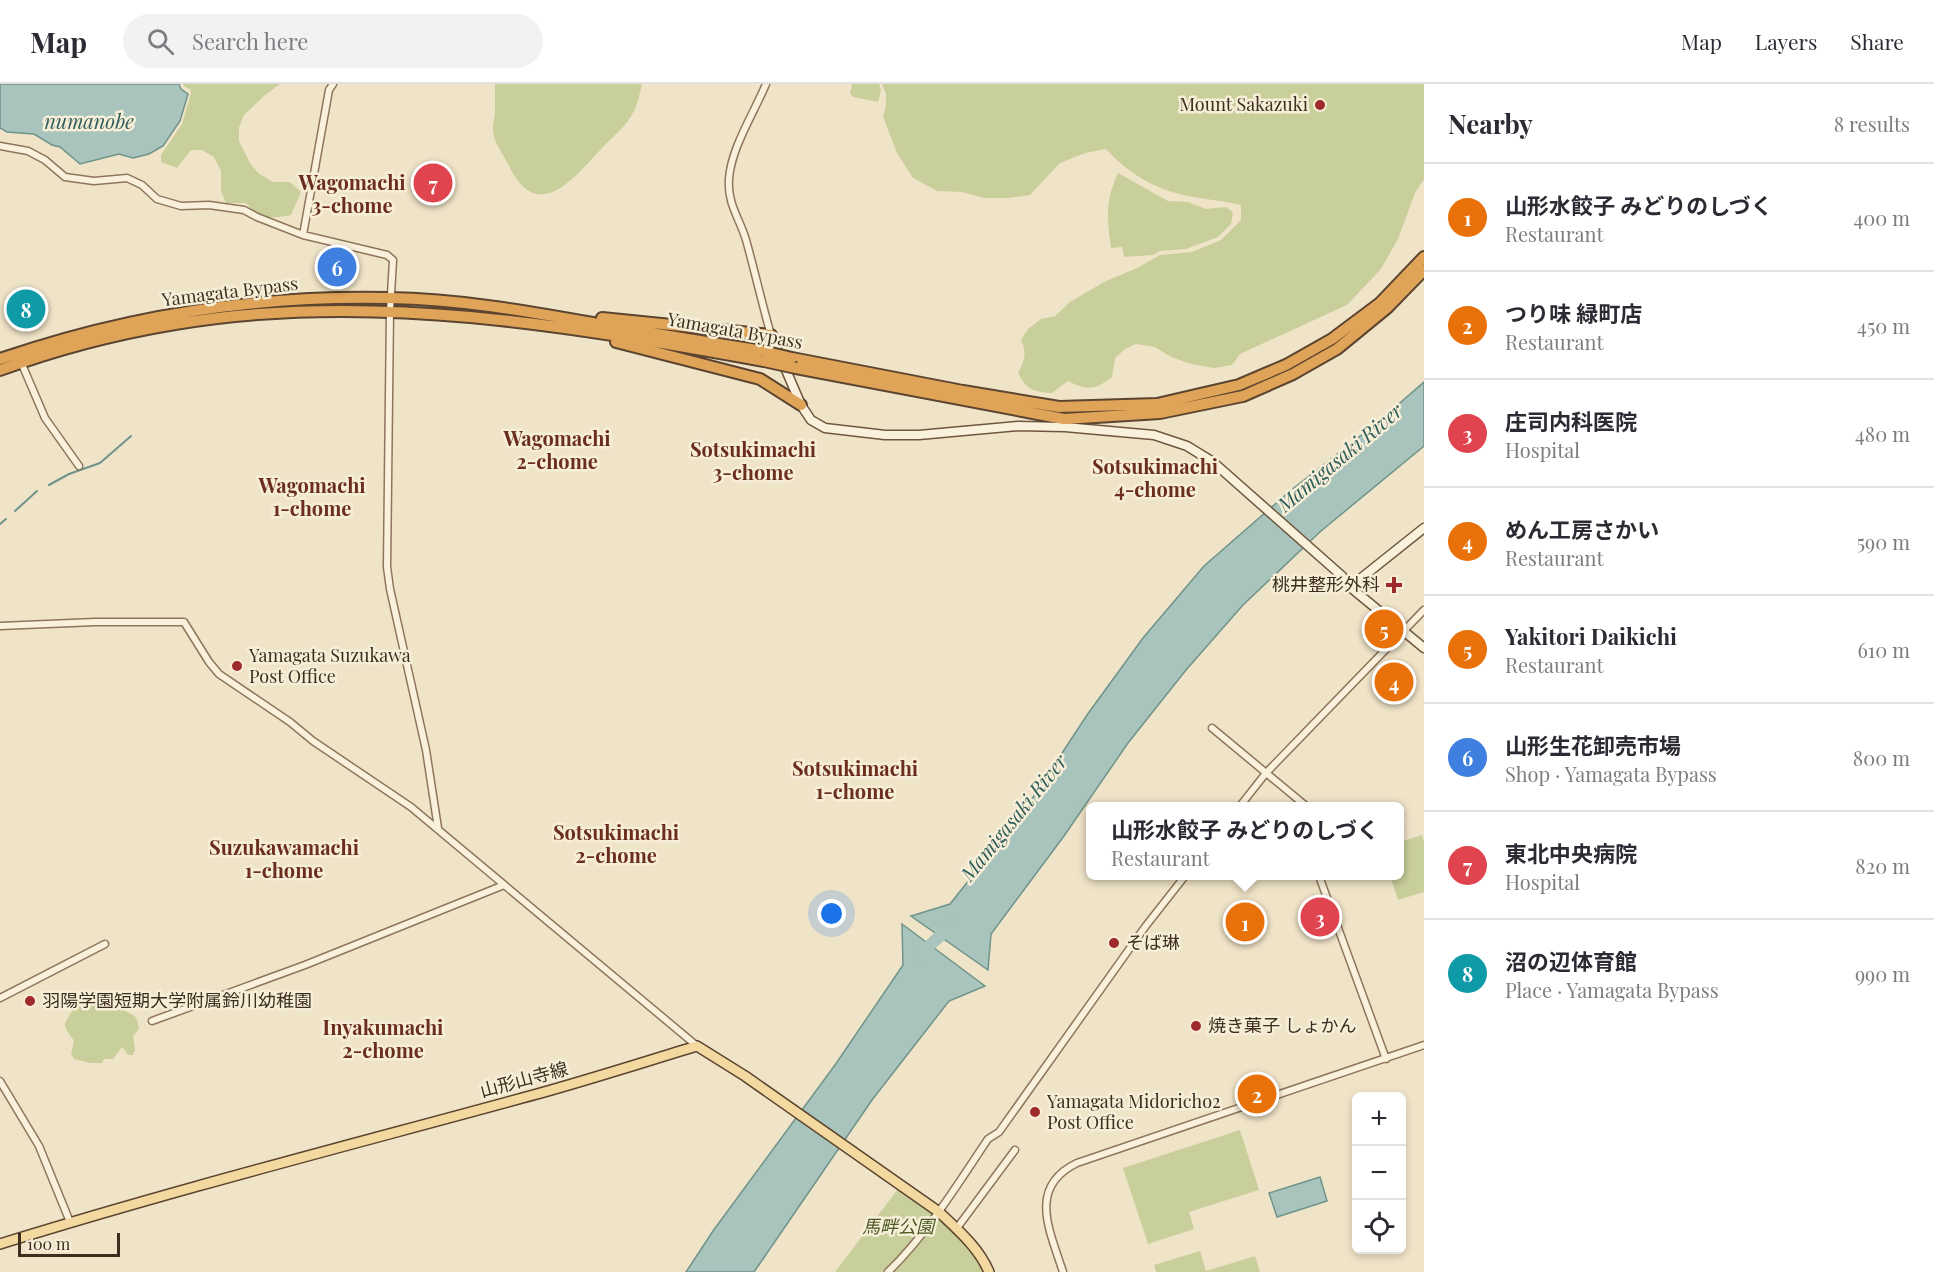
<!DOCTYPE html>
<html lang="en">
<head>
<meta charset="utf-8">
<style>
  :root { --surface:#fff; --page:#f2f2f3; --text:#2b2b33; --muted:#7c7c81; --line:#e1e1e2; --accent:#9e2a2b }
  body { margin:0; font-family:"Playfair Display","Noto Sans JP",serif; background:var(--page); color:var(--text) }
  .controls { position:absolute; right:18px; bottom:18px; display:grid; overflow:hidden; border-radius:9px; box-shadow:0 3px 9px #0003 }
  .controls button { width:54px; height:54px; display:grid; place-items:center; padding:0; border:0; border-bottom:2px solid var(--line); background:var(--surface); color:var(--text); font:30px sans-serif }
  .scale { position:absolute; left:18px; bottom:15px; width:102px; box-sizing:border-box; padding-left:6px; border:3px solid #3d2e20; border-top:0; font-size:16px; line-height:21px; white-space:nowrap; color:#3d2e20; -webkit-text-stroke:4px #f7eed8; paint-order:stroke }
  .you { position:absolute; left:832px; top:830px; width:21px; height:21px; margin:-15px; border:4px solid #fff; border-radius:50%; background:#1a73e8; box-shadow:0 0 0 9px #1a73e833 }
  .badge { display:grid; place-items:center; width:39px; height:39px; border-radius:50%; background:var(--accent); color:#fff; font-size:20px; font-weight:700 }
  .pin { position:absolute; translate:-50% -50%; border:3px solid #fff; box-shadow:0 2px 6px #0006 }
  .popup { position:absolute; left:1086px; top:718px; width:318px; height:78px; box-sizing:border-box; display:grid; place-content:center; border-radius:9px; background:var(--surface); filter:drop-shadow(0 2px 4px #0005); font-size:20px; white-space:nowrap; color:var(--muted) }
  .popup b { font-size:22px; color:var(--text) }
  .popup::after { content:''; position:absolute; left:50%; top:100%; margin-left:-12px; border:12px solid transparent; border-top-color:var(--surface) }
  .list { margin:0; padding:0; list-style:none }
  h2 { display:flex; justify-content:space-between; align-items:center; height:78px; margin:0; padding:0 24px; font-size:26px }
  h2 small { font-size:20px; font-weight:400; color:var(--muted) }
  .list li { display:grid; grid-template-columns:39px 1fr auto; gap:18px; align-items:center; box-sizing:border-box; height:108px; padding:0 24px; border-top:2px solid var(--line) }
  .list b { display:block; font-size:22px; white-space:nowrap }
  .list p { margin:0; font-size:20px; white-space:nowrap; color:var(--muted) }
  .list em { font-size:20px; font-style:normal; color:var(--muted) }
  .icon { flex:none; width:33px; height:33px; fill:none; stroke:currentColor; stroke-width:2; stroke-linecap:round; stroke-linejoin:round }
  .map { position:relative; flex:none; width:1424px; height:1188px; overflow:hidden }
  header { display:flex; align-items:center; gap:36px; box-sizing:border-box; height:84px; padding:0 30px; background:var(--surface); border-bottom:2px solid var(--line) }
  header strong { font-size:28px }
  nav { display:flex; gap:33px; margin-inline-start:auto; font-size:21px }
  .search { width:420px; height:54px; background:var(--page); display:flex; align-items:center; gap:15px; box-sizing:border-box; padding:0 21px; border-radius:33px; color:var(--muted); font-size:22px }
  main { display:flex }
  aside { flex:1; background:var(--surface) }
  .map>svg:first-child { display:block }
</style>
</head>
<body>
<header>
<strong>Map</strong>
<div class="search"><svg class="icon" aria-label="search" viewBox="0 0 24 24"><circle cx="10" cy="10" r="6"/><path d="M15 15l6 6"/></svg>Search here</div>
<nav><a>Map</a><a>Layers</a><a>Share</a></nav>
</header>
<main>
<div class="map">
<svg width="1424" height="1188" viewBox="0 0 1424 1188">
  <rect width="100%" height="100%" fill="#f0e4c8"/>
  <path fill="#c9cf9b" d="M183 0H280L265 11 244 31 239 44V57L250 79 258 89 273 98H290L301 108 291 131C272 135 258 135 246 119H226L221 107V87L214 73 202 66H191L177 84 161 78V71L182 40 191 9 190 5 185 3Z
    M495 0H642C640 8 638 19 634 27 627 42 612 53 601 65 574 94 539 140 510 84 505 73 493 58 493 46 492 40 495 34 495 28 495 19 495 9 495 0Z
    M852 0H879L881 6 878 18 853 13 850 9Z
    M882 0H1424V95L1415 109 1398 155 1381 185 1347 221 1240 270 1232 281 1214 284 1191 280 1171 273 1155 263 1136 260 1125 265 1115 274 1112 293C1096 306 1087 307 1068 297L1052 309C1033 308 1027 306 1018 289 1025 276 1027 269 1021 256L1028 245 1041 235 1055 232 1070 218 1104 198 1137 184 1160 171 1192 168 1221 156 1241 136V121C1220 116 1197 115 1176 109 1149 102 1124 85 1106 65L1085 69 1060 79 1030 111 1008 114H984L962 108 937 107 913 94 897 69 883 33 886 22V10Z
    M1118 89 1168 117 1188 118 1206 125 1226 123 1233 128 1231 140 1218 153 1186 165 1160 167 1153 171 1124 173 1122 163 1111 164C1107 132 1105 118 1118 89Z
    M1422 751 1424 758V808L1398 816 1390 792H1400V758Z
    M95 907 118 908 123 916V925C134 934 136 927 139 945L133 952 135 966 133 971H128L122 963 113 975H104L102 979H90L74 975 71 970 74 957C62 938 62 945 73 925 81 923 82 919 85 911Z
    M1240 1046 1259 1106 1189 1128 1194 1145 1148 1160 1123 1084Z
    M901 1101 957 1144 988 1188H835Z
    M1200 1167 1206 1187 1255 1172 1260 1188H1156L1154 1181Z"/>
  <path fill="#a9c4bc" stroke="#6f938a" stroke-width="1.5" d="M0 0H179L181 5 188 10 180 37 163 62 149 70 133 74 119 70 80 80 60 63 52 61 34 50 7 48 0 44Z
    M1424 298V362L1321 447 1243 521 1186 586 1128 659 1064 752 991 850 988 886 911 832 950 820 1024 727 1087 631 1143 554 1204 482 1290 407 1378 338Z
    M902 840 985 902 949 917 872 1016 754 1188H686L713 1147 835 981 903 881Z
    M1320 1093 1327 1117 1277 1133 1269 1109Z"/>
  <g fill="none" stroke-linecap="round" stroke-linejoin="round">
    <path stroke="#6f938a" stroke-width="2" d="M49 401 69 390 100 379 131 352
      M15 427 37 407
      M0 440 6 435"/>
    <path stroke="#a9c4bc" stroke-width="12" d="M921 874 929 862 952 841"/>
    <g stroke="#8d765c" stroke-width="9">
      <path id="street" d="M766 0C754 29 731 64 729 95 727 120 740 135 746 156 755 188 762 220 771 251
        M0 62 28 67 45 76 65 93 94 97 127 94 142 101 157 115 181 122 209 121 244 126 257 133 303 151 387 171 393 176 390 227 387 483 390 505 426 666 438 744
        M303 151 329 6 333 0
        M21 278 45 334 79 382
        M0 542 95 538H184L209 578 219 590 290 638 313 657 411 723 697 962
        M1212 644 1306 722
        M1240 722 1266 689 1424 526
        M1319 792 1386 975
        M0 914 105 860
        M152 937 305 881 504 801
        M0 997 39 1062 70 1138
        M957 1144 1015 1066
        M888 1188C928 1149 957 1101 988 1055L999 1048 1145 843 1185 792
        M1063 1188C1050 1147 1027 1103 1077 1079L1424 961"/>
    </g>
    <g stroke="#6f573f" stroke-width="11">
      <path id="secondary" d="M771 251 801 321 811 336 825 344 885 351H919L1018 342 1065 343 1154 351 1187 362 1213 378 1342 492 1350 503 1424 564
        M1350 503 1424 444"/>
    </g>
    <g stroke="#5b4430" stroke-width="12">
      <path id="primary" d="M0 1160C177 1105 358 1059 537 1010 591 995 644 978 697 962L745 992 939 1128C958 1146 979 1164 989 1188"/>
    </g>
    <g stroke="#5b4430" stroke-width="14">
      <path id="highway" d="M602 234 771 251
        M616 258 760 295 801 321
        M792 274 963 307 1059 323 1157 320 1239 301 1286 281 1332 255 1380 219 1424 173
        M0 275C125 232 257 211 389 214 463 215 537 229 610 242 661 251 712 259 763 267
        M796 284 1064 335 1160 329 1243 312 1293 290 1337 265 1387 224 1424 186
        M0 286C57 265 115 250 175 240 371 207 570 242 764 277"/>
    </g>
    <use href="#street" stroke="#faf1dc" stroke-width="6"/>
    <use href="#secondary" stroke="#faf1dc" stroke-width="8"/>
    <use href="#primary" stroke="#f3d9a0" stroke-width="9"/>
    <use href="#highway" stroke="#e0a458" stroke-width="10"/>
    <g stroke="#5b4430" stroke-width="14" stroke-linecap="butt">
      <path id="highway-bridge" d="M763 267 792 274
        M764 277 796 284"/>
    </g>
    <use href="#highway-bridge" stroke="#e0a458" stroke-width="10"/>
  </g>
  <g fill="#9e2a2b" stroke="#f7eed8" stroke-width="2">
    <circle cx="1320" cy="21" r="6"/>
    <path d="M1391 492h6v6h6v6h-6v6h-6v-6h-6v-6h6z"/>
    <circle cx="237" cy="582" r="6"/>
    <circle cx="1114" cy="859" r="6"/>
    <circle cx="30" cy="917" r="6"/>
    <circle cx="1196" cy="942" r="6"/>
    <circle cx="1035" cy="1028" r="6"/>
  </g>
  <g text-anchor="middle" stroke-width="5" stroke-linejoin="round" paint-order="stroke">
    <g font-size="18" fill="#3d2e20" stroke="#f7eed8" text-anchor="start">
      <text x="1308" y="27" text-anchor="end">Mount Sakazuki</text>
      <text x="1380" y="507" text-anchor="end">桃井整形外科</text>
      <text x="249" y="578">Yamagata Suzukawa<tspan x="249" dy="21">Post Office</tspan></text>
      <text x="1126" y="865">そば琳</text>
      <text x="42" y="923">羽陽学園短期大学附属鈴川幼稚園</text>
      <text x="1208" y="948">焼き菓子 しょかん</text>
      <text x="1047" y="1024">Yamagata Midoricho2<tspan x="1047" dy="21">Post Office</tspan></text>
    </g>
    <g font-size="18" fill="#3d2e20" stroke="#f7eed8">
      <text transform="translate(230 208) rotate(-7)" y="6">Yamagata Bypass</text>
      <text transform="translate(735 247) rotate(10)" y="6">Yamagata Bypass</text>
      <text transform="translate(524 996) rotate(-15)" y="6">山形山寺線</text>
    </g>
    <g font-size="18" font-style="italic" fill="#4d5a26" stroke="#f7eed8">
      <text x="898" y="1149">馬畔公園</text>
    </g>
    <g font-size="20" font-style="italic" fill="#2f5d5a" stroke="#f7eed8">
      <text x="89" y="45">numanobe</text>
      <text transform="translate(1340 374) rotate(-40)" y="7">Mamigasaki River</text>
      <text transform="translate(1014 734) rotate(-51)" y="7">Mamigasaki River</text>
    </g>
    <g font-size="20" font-weight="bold" fill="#6b2e1e" stroke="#f7eed8">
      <text x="352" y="106">Wagomachi<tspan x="352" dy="23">3-chome</tspan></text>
      <text x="557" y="362">Wagomachi<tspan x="557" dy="23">2-chome</tspan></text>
      <text x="753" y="373">Sotsukimachi<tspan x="753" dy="23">3-chome</tspan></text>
      <text x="1155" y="390">Sotsukimachi<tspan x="1155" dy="23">4-chome</tspan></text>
      <text x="312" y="409">Wagomachi<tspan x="312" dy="23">1-chome</tspan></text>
      <text x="855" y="692">Sotsukimachi<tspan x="855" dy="23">1-chome</tspan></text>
      <text x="616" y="756">Sotsukimachi<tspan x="616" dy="23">2-chome</tspan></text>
      <text x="284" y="771">Suzukawamachi<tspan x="284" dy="23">1-chome</tspan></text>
      <text x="383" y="951">Inyakumachi<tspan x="383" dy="23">2-chome</tspan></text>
    </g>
  </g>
</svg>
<div class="controls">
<button>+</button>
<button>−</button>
<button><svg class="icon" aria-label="locate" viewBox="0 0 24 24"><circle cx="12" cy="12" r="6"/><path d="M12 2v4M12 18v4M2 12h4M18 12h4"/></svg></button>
</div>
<div class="scale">100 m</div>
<div class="you"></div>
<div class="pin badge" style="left:1245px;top:838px;background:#e8710a">1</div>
<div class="popup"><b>山形水餃子 みどりのしづく</b>Restaurant</div>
<div class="pin badge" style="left:1257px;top:1010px;background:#e8710a">2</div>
<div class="pin badge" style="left:1320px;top:833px;background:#e0444e">3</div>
<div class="pin badge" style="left:1394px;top:598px;background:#e8710a">4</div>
<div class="pin badge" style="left:1384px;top:545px;background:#e8710a">5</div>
<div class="pin badge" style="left:337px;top:183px;background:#3f7fe0">6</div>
<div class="pin badge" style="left:433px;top:99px;background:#e0444e">7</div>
<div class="pin badge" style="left:26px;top:225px;background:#0f9aa8">8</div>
</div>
<aside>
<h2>Nearby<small>8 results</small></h2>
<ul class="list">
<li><span class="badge" style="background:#e8710a">1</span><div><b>山形水餃子 みどりのしづく</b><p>Restaurant</p></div><em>400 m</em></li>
<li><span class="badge" style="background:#e8710a">2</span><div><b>つり味 緑町店</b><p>Restaurant</p></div><em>450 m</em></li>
<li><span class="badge" style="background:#e0444e">3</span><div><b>庄司内科医院</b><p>Hospital</p></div><em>480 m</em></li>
<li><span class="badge" style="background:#e8710a">4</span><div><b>めん工房さかい</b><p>Restaurant</p></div><em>590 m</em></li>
<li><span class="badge" style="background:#e8710a">5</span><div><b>Yakitori Daikichi</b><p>Restaurant</p></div><em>610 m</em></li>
<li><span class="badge" style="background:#3f7fe0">6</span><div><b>山形生花卸売市場</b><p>Shop · Yamagata Bypass</p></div><em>800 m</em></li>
<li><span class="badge" style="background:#e0444e">7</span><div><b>東北中央病院</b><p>Hospital</p></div><em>820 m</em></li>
<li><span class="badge" style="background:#0f9aa8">8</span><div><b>沼の辺体育館</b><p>Place · Yamagata Bypass</p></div><em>990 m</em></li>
</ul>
</aside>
</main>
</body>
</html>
